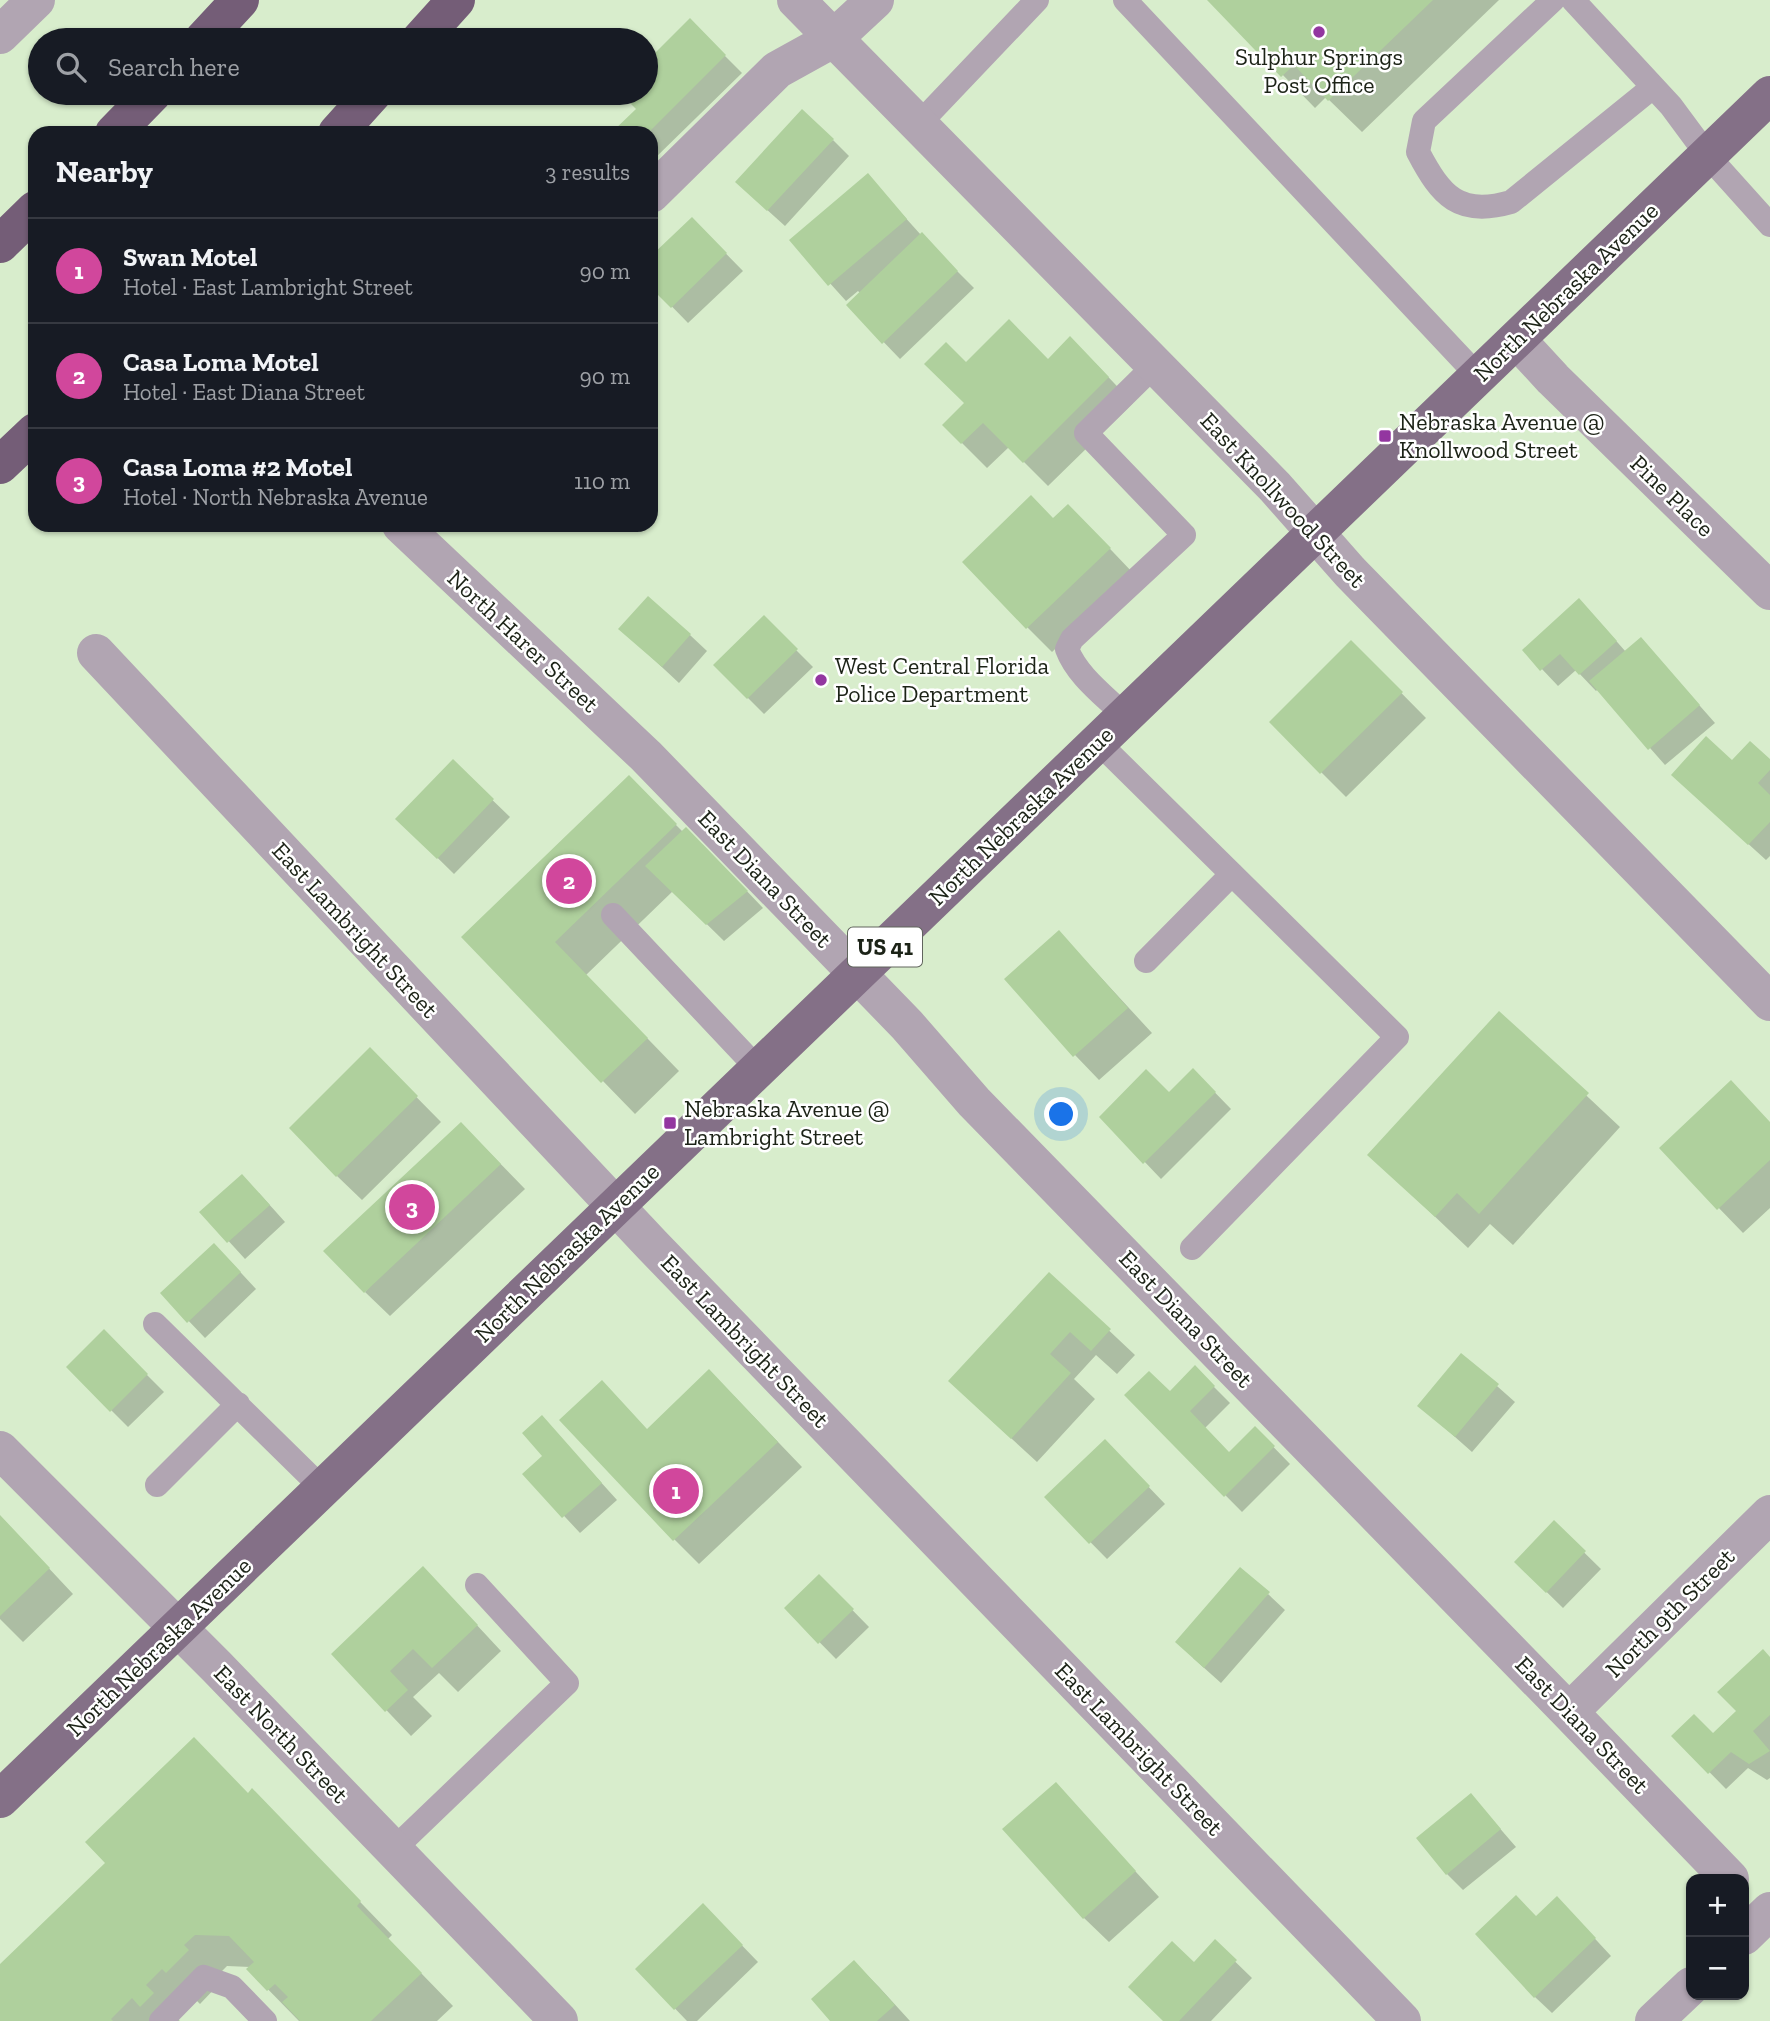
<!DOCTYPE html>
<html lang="en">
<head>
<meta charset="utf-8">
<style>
  :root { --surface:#171b24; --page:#20242c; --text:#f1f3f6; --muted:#9ea1a6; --line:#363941; --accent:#b45309 }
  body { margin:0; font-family:"Zilla Slab",serif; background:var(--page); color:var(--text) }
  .controls { position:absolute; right:21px; bottom:21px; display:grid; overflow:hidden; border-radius:14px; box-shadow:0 2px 5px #0004 }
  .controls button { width:63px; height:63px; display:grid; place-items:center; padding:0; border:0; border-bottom:2px solid var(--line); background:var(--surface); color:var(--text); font:35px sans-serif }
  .you { position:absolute; left:1062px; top:1115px; width:24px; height:24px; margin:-18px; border:5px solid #fff; border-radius:50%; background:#1a73e8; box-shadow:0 0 0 10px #1a73e833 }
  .badge { display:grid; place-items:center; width:46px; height:46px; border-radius:50%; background:var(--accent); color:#fff; font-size:23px; font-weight:700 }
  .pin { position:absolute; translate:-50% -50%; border:4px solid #fff; box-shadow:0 2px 7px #0006 }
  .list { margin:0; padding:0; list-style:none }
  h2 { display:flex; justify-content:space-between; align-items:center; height:91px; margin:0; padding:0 28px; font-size:30px }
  h2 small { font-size:23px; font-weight:400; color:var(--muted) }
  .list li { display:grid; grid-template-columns:46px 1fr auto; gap:21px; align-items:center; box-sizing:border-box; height:105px; padding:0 28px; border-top:2px solid var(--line) }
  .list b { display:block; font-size:26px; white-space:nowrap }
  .list p { margin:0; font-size:23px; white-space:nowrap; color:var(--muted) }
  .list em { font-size:23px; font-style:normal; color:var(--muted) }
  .icon { flex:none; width:38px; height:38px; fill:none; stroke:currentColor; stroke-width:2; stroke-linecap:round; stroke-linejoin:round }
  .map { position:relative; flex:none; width:1770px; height:2021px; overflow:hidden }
  .search { position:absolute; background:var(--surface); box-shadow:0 2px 5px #0004; left:28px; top:28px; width:630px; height:77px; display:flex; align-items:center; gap:18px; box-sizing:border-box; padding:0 24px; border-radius:38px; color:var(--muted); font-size:26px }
  .panel { position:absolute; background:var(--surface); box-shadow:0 2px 5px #0004; left:28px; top:126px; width:630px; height:406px; border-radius:21px }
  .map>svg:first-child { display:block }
</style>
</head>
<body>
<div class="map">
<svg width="1770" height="2021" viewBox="0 0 1770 2021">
  <rect width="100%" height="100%" fill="#d8edcc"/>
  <path fill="#0003" d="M1210 0H1499L1362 132 1326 97 1315 108Z
    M690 21 742 73 651 162V133H614L638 109 622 93H646V65Z
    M833 140 849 156 785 226 754 198Z
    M867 175 921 235 974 288 900 359 848 305 860 293 858 291 846 301 791 240Z
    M692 219 743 271 688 323 651 285V258Z
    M1048 361 1095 363 1133 403 1048 486 1009 447 987 468 944 425 966 404V364Z
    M1054 520 1093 531 1134 574 1052 652 1027 627Z
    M1595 617 1626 652 1641 639 1715 723 1665 765 1598 689 1596 691 1576 670 1558 686 1524 650Z
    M764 618 813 667 764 714 715 665Z
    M621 629 690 635 707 651 679 683Z
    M1351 642 1426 718 1346 797 1271 722Z
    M453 762 510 817 454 874 398 819Z
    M1732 762H1770V856L1766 860 1690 791Z
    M629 778 683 832 703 845 763 908 724 941 673 891 586 975 679 1071 635 1114 464 938Z
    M1059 932 1152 1033 1099 1080 1075 1055Z
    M1499 1014 1620 1127 1513 1245 1490 1224 1468 1248 1370 1155Z
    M370 1050 441 1122 362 1200 337 1176Z
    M1193 1070 1231 1109 1161 1179 1102 1117 1169 1095Z
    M1770 1123V1208L1743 1233 1661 1148Z
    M486 1149 525 1189 390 1316 365 1292Z
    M259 1193 285 1222 245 1259 202 1212Z
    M230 1261 256 1289 205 1338 162 1293Z
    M1049 1274 1135 1355 1117 1374 1096 1355 1074 1379 1095 1399 1037 1462 976 1406Z
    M104 1332 164 1392 128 1427 68 1367Z
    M1462 1355 1515 1402 1472 1452 1420 1406Z
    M1195 1368 1230 1403 1205 1428 1230 1454 1255 1428 1290 1464 1242 1512 1126 1395 1170 1393Z
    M734 1396 802 1467 699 1564 674 1539 648 1430Z
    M542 1417 617 1500 580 1533 525 1474 545 1456Z
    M1121 1458 1165 1504 1107 1559 1046 1497Z
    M0 1516 73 1594 23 1642 0 1619Z
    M1554 1523 1601 1569 1563 1608 1516 1562Z
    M819 1576 869 1627 836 1659 786 1608Z
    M448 1594 501 1651 458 1692 439 1673 413 1697 432 1716 411 1736 333 1654Z
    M1268 1594 1285 1610 1221 1683 1193 1658Z
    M1770 1659V1778L1767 1780 1748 1768 1726 1789 1674 1736 1713 1735 1738 1711Z
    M1055 1784 1159 1897 1109 1942 1084 1918Z
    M248 1794 284 1823 392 1935 388 1939 453 2006 437 2021H299L248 1969 250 1967 227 1966 215 1978 220 1983 200 2004 196 2000 177 2018 180 2021H0V1967Z
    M1471 1795 1516 1847 1463 1890 1447 1874Z
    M703 1905 758 1962 697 2021H687L637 1969Z
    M1573 1915 1611 1956 1552 2013 1535 1997 1536 1918Z
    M1215 1942 1252 1978 1211 2021H1165L1194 1964Z
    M854 1962 879 1987 910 2021H833Z"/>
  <path fill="#afd09d" d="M1207 0H1433L1328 101 1294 65 1281 77Z
    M690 18 726 55 648 133H611L636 109 620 93H646V62Z
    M802 109 834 139 767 211 735 182Z
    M868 173 907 219 828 286 789 240Z
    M692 217 727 253 671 308 651 288V256Z
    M922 232 958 271 882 344 846 305Z
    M1009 319 1048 359 1070 336 1109 377 1023 463 983 423 961 444 942 425 964 403 924 364 946 342 966 362Z
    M1031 495 1053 518 1068 504 1111 548 1026 629 962 562Z
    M648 596 691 634 662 667 618 629Z
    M1579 598 1617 641 1579 675 1560 654 1540 671 1522 650Z
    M764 615 798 649 747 699 713 665Z
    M1641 637 1700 705 1648 750 1589 681Z
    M1351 640 1403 692 1320 774 1269 722Z
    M1706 736 1732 760 1750 741 1770 759V770L1758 783 1770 795V822L1748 845 1671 775Z
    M453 759 494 799 437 859 395 819Z
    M629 775 677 824 555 942 648 1038 601 1083 461 937Z
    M686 827 748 891 706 925 645 866Z
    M1059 930 1128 1008 1073 1057 1004 979Z
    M1499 1011 1589 1093 1479 1214 1457 1193 1435 1217 1367 1155Z
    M370 1047 418 1096 336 1177 289 1128Z
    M1193 1068 1216 1092 1143 1164 1099 1117 1146 1069 1169 1092Z
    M1731 1080 1770 1122V1160L1717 1210 1659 1148Z
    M461 1122 501 1164 364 1293 323 1251Z
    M242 1174 270 1205 227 1243 199 1212Z
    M214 1243 241 1272 187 1323 160 1293Z
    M1049 1272 1111 1329 1091 1351 1070 1332 1050 1354 1071 1373 1011 1439 948 1381Z
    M104 1329 148 1374 110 1412 66 1367Z
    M1461 1353 1499 1384 1455 1437 1417 1406Z
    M1195 1365 1215 1386 1190 1411 1229 1452 1255 1426 1275 1446 1224 1497 1124 1395 1149 1371 1170 1391Z
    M709 1369 778 1442 673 1541 559 1420 602 1380 647 1429Z
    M542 1415 602 1483 562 1518 522 1474 542 1456 522 1433Z
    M1105 1439 1150 1486 1089 1544 1044 1497Z
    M0 1515 50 1568 0 1616Z
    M1554 1520 1586 1551 1546 1593 1514 1562Z
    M423 1566 478 1625 432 1668 413 1649 390 1671 408 1690 385 1712 331 1654Z
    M1240 1567 1270 1592 1204 1668 1175 1642Z
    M819 1574 854 1609 818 1644 784 1608Z
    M1763 1649 1770 1657V1715L1753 1731 1770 1751 1749 1764 1731 1752 1708 1774 1671 1736 1694 1714 1713 1733 1736 1711 1717 1692Z
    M194 1737 248 1793 252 1788 361 1901 357 1906 422 1973 371 2021H300L282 2002 288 1997 275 1984 267 1991 246 1969 254 1962 229 1936 195 1935 184 1945 189 1950 166 1973 162 1969 146 1985 154 1993 140 2007 132 1998 111 2019 113 2021H0V1964L105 1863 85 1842Z
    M1056 1782 1136 1871 1083 1919 1002 1829Z
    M1471 1793 1501 1829 1446 1875 1416 1838Z
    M1516 1895 1536 1916 1557 1896 1596 1938 1534 1998 1475 1934Z
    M703 1903 743 1945 674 2010 635 1969Z
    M1215 1939 1237 1960 1179 2021H1163L1128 1987 1172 1941 1194 1962Z
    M854 1960 895 2005 877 2021H830L811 1999Z"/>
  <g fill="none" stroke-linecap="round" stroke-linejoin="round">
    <path stroke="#b1a5b2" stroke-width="24" d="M1125 0 1479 377
      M1553 0 1424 121 1418 152C1441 196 1459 217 1511 202L1653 87
      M1573 0 1671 106 1708 156 1770 225
      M918 125 1037 0
      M1125 716C1105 696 1077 676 1067 649L1072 639 1184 535 1086 433 1154 366
      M1098 742 1397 1037 1192 1248
      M613 915 758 1069
      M1146 961 1232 874
      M155 1324 323 1489
      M157 1485 238 1404
      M393 1850 567 1683 477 1585
      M161 2021 204 1977 232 1987 265 2021"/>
    <path stroke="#b1a5b2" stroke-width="38" d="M796 0 1275 487 1350 572 1770 1002
      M0 35 36 0
      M651 194 777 70 833 39 875 0
      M1517 340 1553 379 1770 591
      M401 525 646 756 907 1025 974 1102 1569 1712 1730 1879
      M96 653 652 1245 1402 2021
      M0 1450 216 1666 559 2021
      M1569 1712 1770 1514
      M1744 1936 1770 1911
      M1654 2021 1691 1986"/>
    <path stroke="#847087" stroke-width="38" d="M0 1799 1770 95"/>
    <path stroke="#745d77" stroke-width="38" d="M203 40 240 0
      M420 40 456 0
      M114 133 153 93
      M337 133 373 93
      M0 244 35 210
      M0 465 35 432"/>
  </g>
  <g fill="#9336a0" stroke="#fff" stroke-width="2.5">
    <circle cx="1319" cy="32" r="7"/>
    <rect x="1378" y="429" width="14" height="14" rx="3.5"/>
    <circle cx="821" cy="680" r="7"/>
    <rect x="663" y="1116" width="14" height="14" rx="3.5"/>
  </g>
  <g text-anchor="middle" stroke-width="5" stroke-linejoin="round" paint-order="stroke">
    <rect fill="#fff" stroke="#60655d" stroke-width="2" x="848" y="927.5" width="74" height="39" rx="5"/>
    <g font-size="23" font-weight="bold" fill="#1c2317">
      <text x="885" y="955">US 41</text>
    </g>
    <g font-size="24" fill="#1c2317" stroke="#fff" text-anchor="start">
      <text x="1319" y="65" text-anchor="middle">Sulphur Springs<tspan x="1319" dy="28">Post Office</tspan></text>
      <text x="1399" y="430">Nebraska Avenue @<tspan x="1399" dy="28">Knollwood Street</tspan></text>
      <text x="835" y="674">West Central Florida<tspan x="835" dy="28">Police Department</tspan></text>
      <text x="684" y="1117">Nebraska Avenue @<tspan x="684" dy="28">Lambright Street</tspan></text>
    </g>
    <g font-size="24" fill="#1c2317" stroke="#fff">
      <text transform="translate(1566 292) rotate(-44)" y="8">North Nebraska Avenue</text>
      <text transform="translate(1672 496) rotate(44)" y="8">Pine Place</text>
      <text transform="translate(1283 500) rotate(47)" y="8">East Knollwood Street</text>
      <text transform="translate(523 641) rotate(43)" y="8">North Harer Street</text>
      <text transform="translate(1021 816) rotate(-44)" y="8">North Nebraska Avenue</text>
      <text transform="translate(765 879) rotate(46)" y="8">East Diana Street</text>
      <text transform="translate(355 930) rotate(47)" y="8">East Lambright Street</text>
      <text transform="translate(567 1253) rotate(-44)" y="8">North Nebraska Avenue</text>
      <text transform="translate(1186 1319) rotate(46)" y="8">East Diana Street</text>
      <text transform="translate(745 1341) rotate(46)" y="8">East Lambright Street</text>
      <text transform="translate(1670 1613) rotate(-45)" y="8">North 9th Street</text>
      <text transform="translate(159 1647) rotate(-44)" y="8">North Nebraska Avenue</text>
      <text transform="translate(1582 1725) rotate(46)" y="8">East Diana Street</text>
      <text transform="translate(281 1734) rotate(46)" y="8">East North Street</text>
      <text transform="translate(1139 1749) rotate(46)" y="8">East Lambright Street</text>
    </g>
  </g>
</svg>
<div class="controls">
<button>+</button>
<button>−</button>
</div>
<div class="you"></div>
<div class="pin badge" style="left:676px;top:1491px;background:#d1479c">1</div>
<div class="pin badge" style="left:569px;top:881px;background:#d1479c">2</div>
<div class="pin badge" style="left:412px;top:1207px;background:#d1479c">3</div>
<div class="search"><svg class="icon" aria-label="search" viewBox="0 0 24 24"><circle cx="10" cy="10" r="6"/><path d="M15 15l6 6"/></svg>Search here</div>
<section class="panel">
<h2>Nearby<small>3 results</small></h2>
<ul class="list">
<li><span class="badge" style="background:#d1479c">1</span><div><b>Swan Motel</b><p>Hotel · East Lambright Street</p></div><em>90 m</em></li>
<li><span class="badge" style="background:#d1479c">2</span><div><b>Casa Loma Motel</b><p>Hotel · East Diana Street</p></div><em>90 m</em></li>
<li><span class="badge" style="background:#d1479c">3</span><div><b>Casa Loma #2 Motel</b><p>Hotel · North Nebraska Avenue</p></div><em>110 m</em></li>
</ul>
</section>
</div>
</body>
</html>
